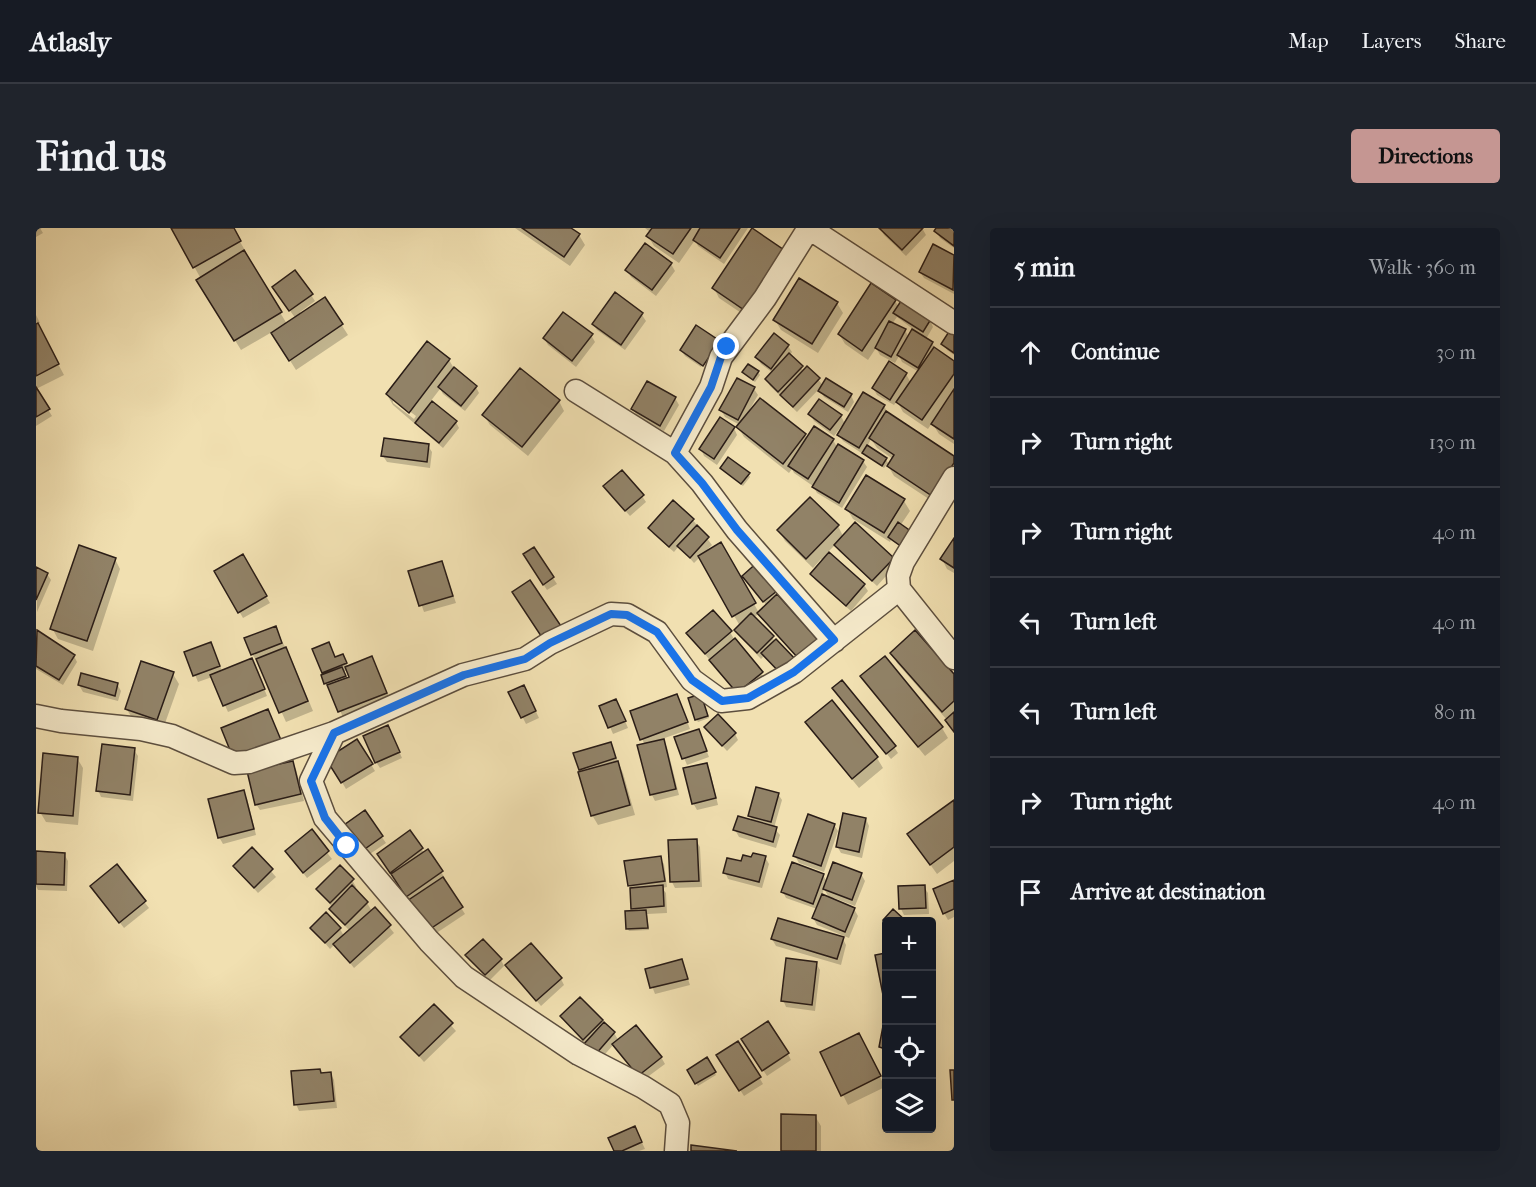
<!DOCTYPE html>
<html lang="en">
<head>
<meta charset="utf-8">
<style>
  :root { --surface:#171b24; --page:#20242c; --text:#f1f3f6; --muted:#9ea1a6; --line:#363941; --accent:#c59692 }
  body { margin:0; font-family:"IM FELL French Canon",serif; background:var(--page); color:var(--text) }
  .controls { position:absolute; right:18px; bottom:18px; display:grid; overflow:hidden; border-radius:6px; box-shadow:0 6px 24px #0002 }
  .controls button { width:54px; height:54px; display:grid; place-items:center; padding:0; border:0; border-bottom:2px solid var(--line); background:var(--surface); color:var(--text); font:30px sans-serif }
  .stop { position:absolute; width:18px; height:18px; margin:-14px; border:4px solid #1a73e8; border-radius:50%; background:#fff }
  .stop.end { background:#1a73e8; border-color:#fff; box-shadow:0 2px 6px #0008 }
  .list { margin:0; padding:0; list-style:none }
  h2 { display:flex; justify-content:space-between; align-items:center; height:78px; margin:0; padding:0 24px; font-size:26px }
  h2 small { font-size:20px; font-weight:400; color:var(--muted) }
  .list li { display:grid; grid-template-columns:39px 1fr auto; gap:18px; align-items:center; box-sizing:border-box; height:90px; padding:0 24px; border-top:2px solid var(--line) }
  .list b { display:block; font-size:22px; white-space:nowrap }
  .list em { font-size:20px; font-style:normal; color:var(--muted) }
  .icon { flex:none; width:33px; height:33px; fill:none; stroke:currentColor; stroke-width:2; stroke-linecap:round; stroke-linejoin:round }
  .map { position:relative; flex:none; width:918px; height:923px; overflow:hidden; border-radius:6px }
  header { display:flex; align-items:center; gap:36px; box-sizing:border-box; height:84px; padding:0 30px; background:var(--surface); border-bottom:2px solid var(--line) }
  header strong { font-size:28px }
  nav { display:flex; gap:33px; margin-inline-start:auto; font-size:21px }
  .intro { display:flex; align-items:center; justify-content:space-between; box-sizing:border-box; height:144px; padding:0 36px }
  h1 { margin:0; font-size:42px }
  .button { padding:15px 27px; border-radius:6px; background:var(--accent); color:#111; font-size:21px; font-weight:700 }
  main { display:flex; gap:36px; padding:0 36px }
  aside { flex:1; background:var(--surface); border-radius:6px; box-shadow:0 6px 24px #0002 }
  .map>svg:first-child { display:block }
</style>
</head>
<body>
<header>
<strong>Atlasly</strong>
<nav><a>Map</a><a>Layers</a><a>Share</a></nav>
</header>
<div class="intro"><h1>Find us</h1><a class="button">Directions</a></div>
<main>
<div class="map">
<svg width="918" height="923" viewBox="0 0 918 923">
  <rect width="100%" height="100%" fill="#f1e0b1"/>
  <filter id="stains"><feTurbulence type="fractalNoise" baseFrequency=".00333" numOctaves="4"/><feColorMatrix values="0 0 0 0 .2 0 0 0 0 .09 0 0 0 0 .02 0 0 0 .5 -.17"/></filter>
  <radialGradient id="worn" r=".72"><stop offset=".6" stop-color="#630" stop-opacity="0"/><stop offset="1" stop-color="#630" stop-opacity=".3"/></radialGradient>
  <path fill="#0003" fill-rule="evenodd" d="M0 0H4L7 5 0 9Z
    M137 0H196L210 24 208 25 251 96 260 91 242 66 275 67 279 73 264 84 265 87 289 71 312 107 260 142 236 104 205 122 162 52 165 51Z
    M479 0H532L543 7 549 17 534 38Z
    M609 0H712L688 36 662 18 659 12 643 35 618 18 612 8 614 4Z
    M886 0 890 7 870 28 848 7 845 1Z
    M902 0H918V20L904 10 900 3Z
    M716 3 720 95 683 70 678 60Z
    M609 17 635 36 639 43 620 68 595 49 591 42Z
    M898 18 918 29V66L888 50 884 44Z
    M579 66 606 87 610 93 589 122 561 102 557 96Z
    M859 73 863 79 894 92 897 99 890 111 896 115 900 122 918 135V216L903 206 896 195 892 201 867 184 861 173 858 177 841 167 837 160 870 146 875 155 883 144 866 134 863 128 859 135 844 127 840 120 832 132 809 116 803 106ZM861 89 878 102 873 110 869 102 856 96Z
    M801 75 807 85 782 125 745 102 739 92Z
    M0 87 4 95 1 96 28 147 0 161Z
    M555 107 559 114 540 139 512 117 508 110Z
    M918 107V127L911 122 907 116Z
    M681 115 665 139 649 128 645 122Z
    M752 118 756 124 753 128 768 143 782 151 787 158 815 167 818 174 812 184 788 169 783 161 761 184 734 158 731 152 737 145 725 136 721 129Z
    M413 132 419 142 440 159 443 165 429 183 407 166 404 161 394 174 420 194 423 200 407 220 357 177 351 167ZM357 171 380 188 378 191 357 175Z
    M722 144 724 147 719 154 708 145Z
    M718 161 722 167 714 181 716 182 724 172 769 207 771 211 779 200 797 212 801 219 827 233 831 239 806 280 781 265 777 258 758 245 756 241 753 245 708 209 702 199 704 197 689 189 685 182Z
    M0 162 16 188 0 198Z
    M639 170 643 177 628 203 601 188 597 181Z
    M523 173 528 183 492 228 454 197 448 187Z
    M848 178 852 185 918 230V253L902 277 858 248 851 236 848 240 827 225V226L807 213 803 207 809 198 807 196 798 208 778 193 774 186 805 188 809 196ZM835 211 841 220 857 231 853 237 850 231 831 219Z
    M698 200 701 207 681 237 668 228 665 221Z
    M392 218 396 224 394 240 351 234 347 228Z
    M685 240 712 246 714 249 707 258Z
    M573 265 606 268 610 274 594 288Z
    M868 273 874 283 864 298 868 321 855 312 854 314 817 291 811 281Z
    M657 292 676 317 668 325 685 316 723 385 731 378 707 348 748 366 743 370 767 436 723 386 718 389 739 413 752 454 728 428 725 431 703 408 699 402 704 398 664 329 658 335 643 318 638 324 617 306 614 300Z
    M819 296 860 337 841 358 803 323 799 317 791 325 828 357 832 363 815 383 779 352 775 346 787 333 785 331 777 340 749 313 743 303 802 298 807 308Z
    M918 313V345L911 341 906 331Z
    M207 328 234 375 207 390 180 343Z
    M79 331 84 341 57 423 22 411 16 400Z
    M492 333 517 350 521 356 511 362Z
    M406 334 420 375 388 384 374 344Z
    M0 341 11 346 15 352 1 384Z
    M239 400 255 430 277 483 250 494 222 431 220 432 216 426Z
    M1 404 38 428 41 434 27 457 0 441Z
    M694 404 698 411 729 451 705 471 652 405Z
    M178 422 186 443 219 438 231 468 192 484 176 449 162 454 150 425Z
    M856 425 918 449V503L911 492 861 435Z
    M336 430 356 475 309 494 293 457 291 458 290 456 287 448 290 447 288 444 300 431 310 434 312 439ZM312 442 315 450 310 451 307 444Z
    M849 430 906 500 912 510 889 528 832 458 826 448Z
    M137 446 143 456 127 501 96 490 90 480Z
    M81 456 85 463 82 473 47 464 43 457Z
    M474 464 491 465 503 490 490 496Z
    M802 467 858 519 862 525 855 531Z
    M666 470 673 490 662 494 660 491Z
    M644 474 654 501 626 511 631 519 643 567 619 573 616 567 603 518 609 517 606 511Z
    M795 474 841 530 847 540 823 560 777 504 771 494Z
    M565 478 583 479 592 500 577 506Z
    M670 500 699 506 702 512 691 523Z
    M663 503 673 529 651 537 640 510Z
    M355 505 366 530 344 540 340 534Z
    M321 513 339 543 310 561 292 531Z
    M574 515 587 545 599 587 562 597 556 587 544 541Z
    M98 522 102 528 97 573 65 569 62 562Z
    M41 530 47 540 42 597 10 594 4 584Z
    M256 535 260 541 268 573 224 582 220 576Z
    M670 536 674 543 682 577 661 582 657 575Z
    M207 564 211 570 220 607 187 616 183 609Z
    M742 566 746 572 738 600 744 607 740 620 703 609 699 602 717 594 714 588Z
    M918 574V633L901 646 873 607Z
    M329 585 350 615 331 628 314 604Z
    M830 591 833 598 826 630 805 625 801 618Z
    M798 597 802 603 788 644 763 635 759 628Z
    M275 604 296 631 271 650 255 629Z
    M374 604 388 625 391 623 409 650 407 652 429 686 393 710 374 673 346 633Z
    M660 612 664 619 666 659 639 660 636 654 634 613Z
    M216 621 240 649 222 665 198 638Z
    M0 625 28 626 32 633 31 663 2 662 0 658Z
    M729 629 733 636 726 660 692 651 689 644 706 635Z
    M624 630 628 636 631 659 626 660 630 665 631 685 611 686 613 702 593 703 591 700 599 684 594 657Z
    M81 639 113 680 88 700 56 658Z
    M825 646 829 653 819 678 798 670 797 672 818 681 822 688 813 710 781 697 777 690 781 681 750 670 747 664 787 647 791 654ZM788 661 794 671 786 667Z
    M316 652 320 659 318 661 331 675 336 683 339 681 358 705 318 740 299 716 294 721 276 700 304 701 308 708 314 703 298 687 294 681 296 679 282 661Z
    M918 653V689L912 692 908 685Z
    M888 659 892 665 893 686 868 687 865 681Z
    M736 711H807L810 717 805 737 740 718Z
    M431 727 465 732 468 738 453 753Z
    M850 727V770L841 729Z
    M646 733 654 757 619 766 610 742Z
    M780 735 784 742 779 783 750 779 747 772Z
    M471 738 525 751 528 757 505 778Z
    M544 771 578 805 583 813 625 829 629 836 606 853 578 816 563 833 526 789Z
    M398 778 420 803 388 834 366 809Z
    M848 800H850V826L844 819Z
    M828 817 849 859 812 877 786 825Z
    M711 818 752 826 755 832 731 848Z
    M670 832 680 847 662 858 653 843Z
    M686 834 723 849 727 856 708 868Z
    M286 846H295L298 852 301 880 263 883 260 876Z
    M779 888 785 898V923H746Z
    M602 906 609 921 603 923H580Z"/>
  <path fill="#918267" stroke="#2a1d17" stroke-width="1.5" d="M135 0H198L205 13 157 40Z
    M486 0H535L544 6 528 29Z
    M616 0H655L637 26 610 8Z
    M664 0H704L684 30 657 12Z
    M716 0 754 26 714 86 676 60Z
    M843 0H887L866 22Z
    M900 0H918V18L898 3Z
    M609 15 636 35 616 62 589 42Z
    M897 16 918 27 917 62 883 44Z
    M208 22 246 84 198 113 160 52Z
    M259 42 277 66 253 83 236 59Z
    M763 50 802 74 776 116 737 92Z
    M835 55 860 72 826 123 802 106Z
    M579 64 607 85 585 117 556 96Z
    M289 69 307 96 253 133 235 105Z
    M865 73 895 91 887 104 857 85Z
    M527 84 557 106 536 133 507 110Z
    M853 93 870 101 855 129 839 120Z
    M2 95 23 136 0 148V96Z
    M660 97 684 113 667 138 644 122Z
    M876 101 897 114 882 140 861 127Z
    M914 102 918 105V125L905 116Z
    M738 105 753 117 735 141 719 129Z
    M391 113 414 131 373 185 350 166Z
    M898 119 918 133V146L886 192 860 174Z
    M753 125 767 138 742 164 729 151Z
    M853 133 871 145 854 172 836 160Z
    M712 136 723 143 717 152 706 144Z
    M771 138 784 150 757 179 744 167Z
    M418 139 441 158 425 178 402 159Z
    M484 140 524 172 486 219 446 187Z
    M701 150 719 159 702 192 683 182Z
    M790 150 816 166 808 179 782 163Z
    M611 153 640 169 624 198 595 181Z
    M0 159 14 181 0 189Z
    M918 161V211L895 196Z
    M827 164 849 177 823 220 801 207Z
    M724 170 770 206 747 236 700 199Z
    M783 171 806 187 794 202 772 186Z
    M396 173 421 193 403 215 379 195Z
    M850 183 918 228V235L896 268 851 238 858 227 833 210Z
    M684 189 699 199 678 231 663 221Z
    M778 198 798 211 772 251 752 238Z
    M348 210 393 216 391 234 345 228Z
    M802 216 828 232 803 275 776 259Z
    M831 217 851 230 846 238 826 225Z
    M692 229 714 245 705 256 684 240Z
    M586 242 608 267 589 283 567 258Z
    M830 247 869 271 848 305 809 281Z
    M774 269 803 297 770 331 741 302Z
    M637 272 658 291 633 319 612 300Z
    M819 294 858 330 836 353 798 317Z
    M862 294 876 304 866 319 852 309Z
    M661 297 673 309 654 330 641 318Z
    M918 310V340L904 331Z
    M685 314 720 375 696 389 662 328Z
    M43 317 80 330 51 413 14 401Z
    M498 319 518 349 507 357 487 326Z
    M793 324 829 356 810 378 774 346Z
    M207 326 231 368 202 385 178 343Z
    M724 332 746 359 727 374 706 348Z
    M406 333 417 368 383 378 372 343Z
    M0 339 12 345 0 372Z
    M494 352 525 398 507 411 476 364Z
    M741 366 782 412 762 430 721 385Z
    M677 382 696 403 669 426 650 405Z
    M715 385 738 408 721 425 698 402Z
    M240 398 246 415 215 427 208 410Z
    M1 402 39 427 23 452 0 438Z
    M879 402 918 446V473L906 484 854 425Z
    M699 410 727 444 701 465 673 432Z
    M740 411 762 434 747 448 725 425Z
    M175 414 184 438 157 448 148 424Z
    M293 414 299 429 307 426 311 435 286 445 276 421Z
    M250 419 272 473 243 485 220 431Z
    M336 428 351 465 302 484 291 457 313 449 309 439Z
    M849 428 907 499 882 519 824 448Z
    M216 430 229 461 187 478 174 447Z
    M105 433 138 444 121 492 89 481Z
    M306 439 310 448 288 456 285 447Z
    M45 445 82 455 79 468 42 457Z
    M806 452 860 518 850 526 796 460Z
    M488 457 500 483 485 490 472 464Z
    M641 466 652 494 604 512 594 483Z
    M665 466 672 488 659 492 652 470Z
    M580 471 590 493 572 500 563 478Z
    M796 472 842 529 816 551 769 494Z
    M232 481 245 512 198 532 185 500Z
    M918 484V504L909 492Z
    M682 486 700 505 686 518 668 499Z
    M352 497 364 524 339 535 327 508Z
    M663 501 671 523 646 531 638 509Z
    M321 511 337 536 305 555 290 531Z
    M628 511 640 561 614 567 601 517Z
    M575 514 580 530 543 542 537 525Z
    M66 516 99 520 94 567 60 563Z
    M7 525 42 529 37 588 2 585Z
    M257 533 265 566 219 577 211 543Z
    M582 533 594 577 555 588 542 544Z
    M671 535 680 570 656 576 647 540Z
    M720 559 743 565 735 594 712 588Z
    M208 562 218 601 182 610 172 571Z
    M918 572V619L894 637 871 606Z
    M329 582 347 608 326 623 308 597Z
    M807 585 830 590 823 624 800 619Z
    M772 586 799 596 785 638 757 628Z
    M702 588 741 599 737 614 697 602Z
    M276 601 293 623 267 645 249 623Z
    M374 602 387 620 354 645 341 626Z
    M661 611 663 653 634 654 632 612Z
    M216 619 237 641 218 660 197 638Z
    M392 621 407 643 370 669 355 646Z
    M0 623 29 625 28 657 0 656Z
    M717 625 730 628 723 654 687 645 691 630 705 633 707 627 715 629Z
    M625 628 629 653 592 658 588 633Z
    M756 634 788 646 777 676 745 664Z
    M797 634 826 645 816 672 787 661Z
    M81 636 110 673 83 695 54 658Z
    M304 637 318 651 294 675 280 661Z
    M407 649 427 679 388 705 368 675Z
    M918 652V681L907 686 897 661Z
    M316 657 332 674 309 697 293 681Z
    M627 657 628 678 595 681 594 660Z
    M889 657 890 680 863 681 862 658Z
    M786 666 819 680 809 704 776 690Z
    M339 679 355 697 314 735 297 716Z
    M857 681 871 694H850V696L847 692Z
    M610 682 612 700 590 701 589 683Z
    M290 684 305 700 289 715 274 700Z
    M742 690 808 709 801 731 735 711Z
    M447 711 466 731 449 747 429 727Z
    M495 715 526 750 500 773 469 737Z
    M850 725V766L847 767 839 727Z
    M750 730 781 734 776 777 745 773Z
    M646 731 652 751 614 760 609 741Z
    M544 769 567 792 547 812 524 788Z
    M398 776 417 795 383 828 364 809Z
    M732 793 753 825 726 843 705 811Z
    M568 794 579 804 559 827 547 817Z
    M600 797 626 829 602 848 576 816Z
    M847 798 850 799V821L843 819Z
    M823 805 845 848 805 868 784 824Z
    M702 813 725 849 703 863 680 827Z
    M671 829 680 844 659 856 651 842Z
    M284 841 285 845 295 844 298 873 258 877 255 843Z
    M914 842H918V872H916Z
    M745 886 780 887V923H745Z
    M599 898 606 914 586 923H578L572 910Z
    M655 917 701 923H655Z"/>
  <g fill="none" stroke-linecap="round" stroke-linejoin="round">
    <g stroke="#5c4e3e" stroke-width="25">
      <path id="minor" d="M773 0 918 95
        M540 163 639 225 666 255 701 302 798 413
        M639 225 675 159 685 129 729 70 773 0
        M918 250 867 334 862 348 863 361 918 430
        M0 488 25 493 105 501 136 508 198 535 213 534 298 505 427 447 489 431 514 415 575 386 591 387 621 404 656 452 685 473 712 470 758 444 863 361
        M298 505 275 553 289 590 393 713 428 749 543 826 607 859 634 876 642 895 640 923"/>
    </g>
    <use href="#minor" stroke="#f6ebcc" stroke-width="22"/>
  </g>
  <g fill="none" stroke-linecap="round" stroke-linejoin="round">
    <path stroke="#1a73e8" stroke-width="8" d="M311 618 289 590 275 553 298 505 428 447 489 431 514 415 575 386 591 387 621 404 656 452 686 473 712 470 758 444 798 412 701 302 666 255 639 225 675 159 685 129 691 119"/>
  </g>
  <rect width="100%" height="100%" filter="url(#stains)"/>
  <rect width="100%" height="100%" fill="url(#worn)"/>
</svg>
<div class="controls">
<button>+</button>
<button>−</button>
<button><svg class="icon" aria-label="locate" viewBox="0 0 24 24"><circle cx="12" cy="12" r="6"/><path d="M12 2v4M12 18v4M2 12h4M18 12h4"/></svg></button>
<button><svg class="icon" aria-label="layers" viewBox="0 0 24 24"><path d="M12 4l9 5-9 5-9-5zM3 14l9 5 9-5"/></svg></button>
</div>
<div class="stop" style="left:311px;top:618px"></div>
<div class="stop end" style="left:691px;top:119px"></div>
</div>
<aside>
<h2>5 min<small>Walk · 360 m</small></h2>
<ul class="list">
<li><svg class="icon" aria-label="ahead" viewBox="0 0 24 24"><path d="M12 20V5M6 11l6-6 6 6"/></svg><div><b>Continue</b></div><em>30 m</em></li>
<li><svg class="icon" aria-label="right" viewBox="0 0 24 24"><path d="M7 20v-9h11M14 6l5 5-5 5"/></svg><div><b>Turn right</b></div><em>130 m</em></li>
<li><svg class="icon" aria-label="right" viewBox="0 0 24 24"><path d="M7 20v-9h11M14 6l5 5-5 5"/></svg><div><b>Turn right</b></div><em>40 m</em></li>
<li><svg class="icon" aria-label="left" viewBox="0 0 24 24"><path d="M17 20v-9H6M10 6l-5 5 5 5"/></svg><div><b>Turn left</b></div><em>40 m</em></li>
<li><svg class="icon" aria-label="left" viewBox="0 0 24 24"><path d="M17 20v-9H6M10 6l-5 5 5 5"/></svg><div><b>Turn left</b></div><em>80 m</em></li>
<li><svg class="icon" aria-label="right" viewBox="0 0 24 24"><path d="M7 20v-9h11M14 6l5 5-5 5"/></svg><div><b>Turn right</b></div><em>40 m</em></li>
<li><svg class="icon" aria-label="arrive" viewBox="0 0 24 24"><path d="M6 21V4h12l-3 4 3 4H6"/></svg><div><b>Arrive at destination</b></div></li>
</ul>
</aside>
</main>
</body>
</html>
